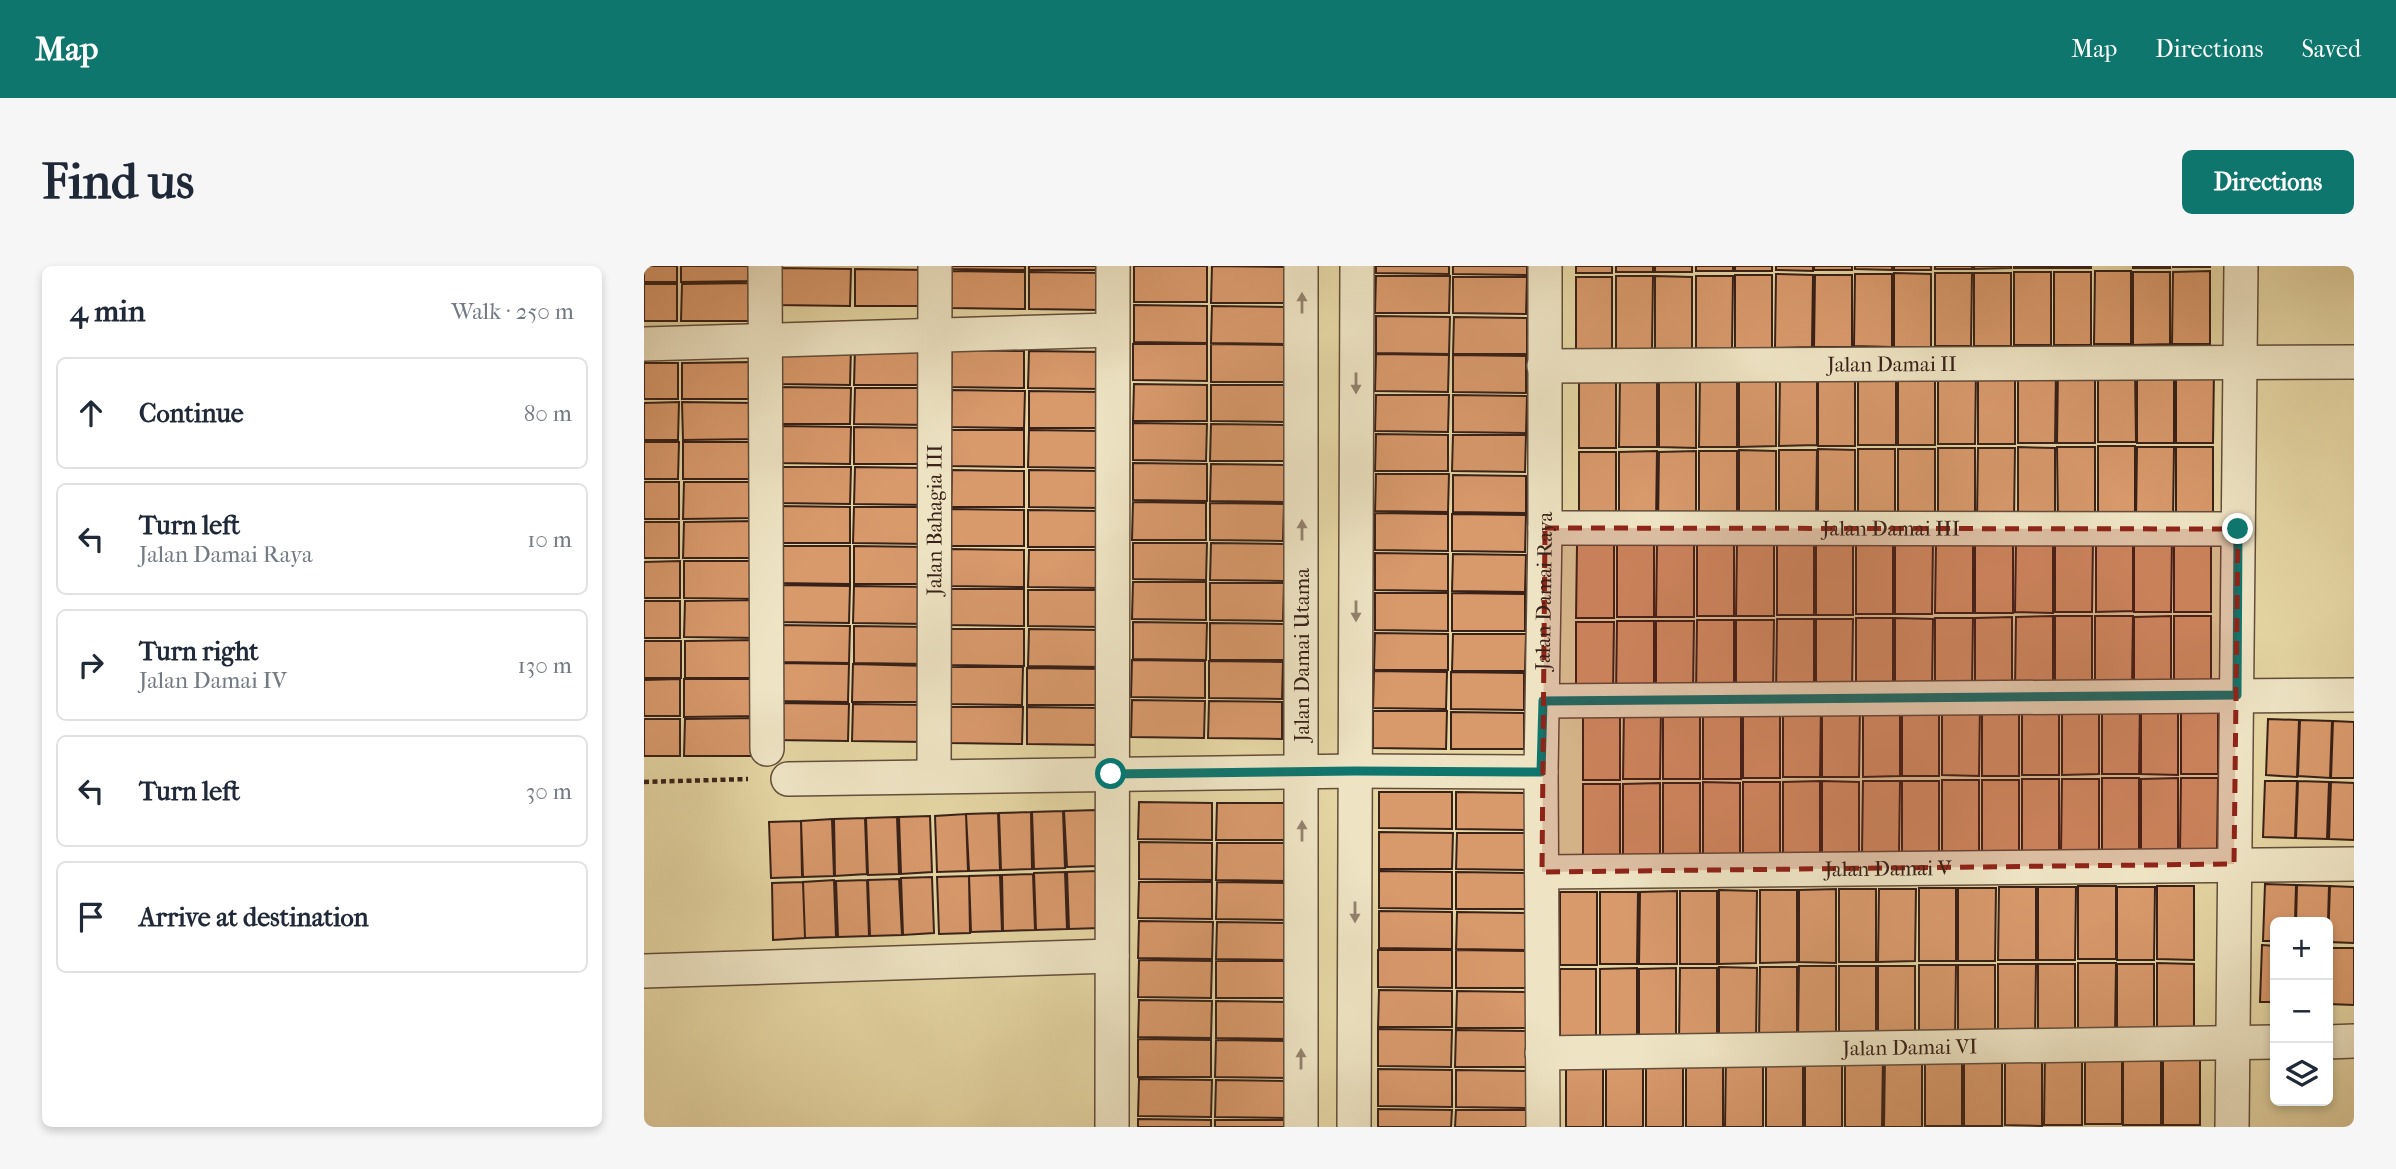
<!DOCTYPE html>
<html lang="en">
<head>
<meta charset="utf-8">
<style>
  :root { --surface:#fff; --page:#f6f6f7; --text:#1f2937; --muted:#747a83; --line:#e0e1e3; --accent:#0f766e }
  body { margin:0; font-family:"IM FELL French Canon",serif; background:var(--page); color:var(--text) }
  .controls { position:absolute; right:21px; bottom:21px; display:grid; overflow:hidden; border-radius:10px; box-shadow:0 4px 10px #0003 }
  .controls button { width:63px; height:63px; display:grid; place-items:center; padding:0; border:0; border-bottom:2px solid var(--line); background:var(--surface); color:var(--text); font:35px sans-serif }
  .stop { position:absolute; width:21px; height:21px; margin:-16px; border:5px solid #0f766e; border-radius:50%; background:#fff }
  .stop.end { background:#0f766e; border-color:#fff; box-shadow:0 2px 7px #0008 }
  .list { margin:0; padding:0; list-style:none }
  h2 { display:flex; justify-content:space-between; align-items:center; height:91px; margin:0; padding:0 28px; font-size:30px }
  h2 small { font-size:23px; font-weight:400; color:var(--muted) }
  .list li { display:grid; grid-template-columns:46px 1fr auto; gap:21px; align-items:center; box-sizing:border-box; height:112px; margin:0 14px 14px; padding:0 14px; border:2px solid var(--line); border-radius:10px }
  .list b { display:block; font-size:26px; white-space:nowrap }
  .list p { margin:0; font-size:23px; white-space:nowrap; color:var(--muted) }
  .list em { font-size:23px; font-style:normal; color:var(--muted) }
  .icon { flex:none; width:38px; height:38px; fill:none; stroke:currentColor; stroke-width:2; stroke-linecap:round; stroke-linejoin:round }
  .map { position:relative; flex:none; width:1710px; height:861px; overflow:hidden; border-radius:10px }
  header { display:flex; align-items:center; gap:42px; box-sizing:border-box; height:98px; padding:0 35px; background:var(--accent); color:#fff }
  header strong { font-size:33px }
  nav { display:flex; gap:38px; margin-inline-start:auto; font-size:24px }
  .intro { display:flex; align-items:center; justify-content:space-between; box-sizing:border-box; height:168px; padding:0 42px }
  h1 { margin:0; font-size:49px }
  .button { padding:18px 32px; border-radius:10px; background:var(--accent); color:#fff; font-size:24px; font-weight:700 }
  main { display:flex; gap:42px; padding:0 42px }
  aside { flex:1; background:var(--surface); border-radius:10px; box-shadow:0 4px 10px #0003 }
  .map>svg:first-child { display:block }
</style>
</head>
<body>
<header>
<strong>Map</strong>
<nav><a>Map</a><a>Directions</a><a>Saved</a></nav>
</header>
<div class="intro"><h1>Find us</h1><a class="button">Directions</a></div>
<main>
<aside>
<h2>4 min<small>Walk · 250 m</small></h2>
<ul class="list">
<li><svg class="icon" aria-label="ahead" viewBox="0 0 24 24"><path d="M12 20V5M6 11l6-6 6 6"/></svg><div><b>Continue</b></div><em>80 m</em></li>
<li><svg class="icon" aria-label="left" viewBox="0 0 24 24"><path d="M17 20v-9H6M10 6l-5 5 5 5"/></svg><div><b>Turn left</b><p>Jalan Damai Raya</p></div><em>10 m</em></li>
<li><svg class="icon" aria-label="right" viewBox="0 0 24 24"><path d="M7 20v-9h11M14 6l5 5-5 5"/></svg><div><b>Turn right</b><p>Jalan Damai IV</p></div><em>130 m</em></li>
<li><svg class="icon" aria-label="left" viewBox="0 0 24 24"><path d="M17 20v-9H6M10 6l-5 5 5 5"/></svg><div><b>Turn left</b></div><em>30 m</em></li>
<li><svg class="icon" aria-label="arrive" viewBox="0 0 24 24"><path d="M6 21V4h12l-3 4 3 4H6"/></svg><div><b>Arrive at destination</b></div></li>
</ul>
</aside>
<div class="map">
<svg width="1710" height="861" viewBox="0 0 1710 861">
  <rect width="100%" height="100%" fill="#e5d6a4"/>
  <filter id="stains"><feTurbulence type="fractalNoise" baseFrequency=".00286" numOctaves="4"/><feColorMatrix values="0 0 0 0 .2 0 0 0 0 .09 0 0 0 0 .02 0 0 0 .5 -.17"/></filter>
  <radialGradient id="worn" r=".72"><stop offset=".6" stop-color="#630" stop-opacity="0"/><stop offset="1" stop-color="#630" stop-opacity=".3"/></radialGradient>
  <path fill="#d8996b" stroke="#382118" stroke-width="2" d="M0 0H33V16H0Z
    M37 0H110L111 15 37 16Z
    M307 0H381V4L307 3Z
    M385 0H458V4H385Z
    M490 0H563V36H490Z
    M568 0 641 1 640 37H567Z
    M732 0H805V8L732 7Z
    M809 0H883V9L809 8Z
    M932 0H968V7H932Z
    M972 0H1009V6H972Z
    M1011 0H1048V6H1011Z
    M1052 0H1089V5H1052Z
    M1091 0H1128V5H1091Z
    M1132 0H1169V5L1132 4Z
    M1170 0H1208V4H1170Z
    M1211 0H1248V4L1211 3Z
    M1250 0H1287V4H1250Z
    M1291 0H1328V3H1291Z
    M1330 0H1367V2L1330 3Z
    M1370 0H1408V2H1370Z
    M1410 0H1447V2H1410Z
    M1489 0H1526V2H1489Z
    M1529 0H1566V1H1529Z
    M134 2 207 3 206 40 133 39Z
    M211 3 284 4V40H211Z
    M308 5 381 6V43L307 42Z
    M1451 5H1487V78H1450Z
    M1566 5V78H1528L1529 6Z
    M385 6 459 7 458 44 385 43Z
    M1370 6H1407V79H1370Z
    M1410 6H1447V79H1410Z
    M1489 6H1526V78L1489 79Z
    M1250 7 1287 8V81H1250Z
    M1291 7H1328L1327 80H1291Z
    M1330 7H1367V80H1330Z
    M1132 8 1169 9 1168 81 1131 82Z
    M1211 8H1248V81L1210 80Z
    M1091 9H1128V82H1091Z
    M1171 9H1208V81H1170Z
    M732 10H806L805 47H731Z
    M972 10H1009L1008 83 972 84Z
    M1011 10 1048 11V83H1011Z
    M1052 10H1089L1088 83 1052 82Z
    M809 11H883L882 48 809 47Z
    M932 11H968V84H932Z
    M111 17 110 55H37L38 18Z
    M0 18H33V55H0Z
    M490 39 563 40V77L490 76Z
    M568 40 641 41 640 78 567 77Z
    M732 50 806 51 805 88 732 87Z
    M810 51 883 52V88H809Z
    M489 78H563V115L489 114Z
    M567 78 640 79V116H567Z
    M133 81H207L206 119 133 118Z
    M211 82 284 83V119H210Z
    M308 84 380 85V122L307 121Z
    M385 85 459 86 458 123 384 122Z
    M732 88 805 89 804 126 731 125Z
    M809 89 882 90V127L809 126Z
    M112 96 111 133H38V97Z
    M0 97H34V133H0Z
    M1454 103H1491L1492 176H1454Z
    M1532 103 1570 104 1569 177H1532Z
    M1374 104H1412L1411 177H1374Z
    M1414 104H1451V177H1413Z
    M1493 104H1530V177H1493Z
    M1294 105H1332L1331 178H1294Z
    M1334 105H1371V178H1334Z
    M1214 106H1252V179H1214Z
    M1254 106H1291V179H1254Z
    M1093 107V181H1055L1056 108Z
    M1095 107 1132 108V180L1095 181Z
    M1136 107H1173V179L1135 180Z
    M1174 107H1211V180H1174Z
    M1052 108V182L1015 181V109Z
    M935 109H972V182H935Z
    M976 109H1013V181H975Z
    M490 118 563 119V155H489Z
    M567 119H640V156L567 155Z
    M133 121 207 122 206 158H133Z
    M211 122H284V159L210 158Z
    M308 124 381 125 380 162 307 161Z
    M385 125 458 126V162H385Z
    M732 129H805L804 166 731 165Z
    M809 129 883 130 882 167 809 166Z
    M35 136 34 174H0V137Z
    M38 136 112 137V173L39 174Z
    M489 157 563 158 562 195 489 194Z
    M567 158 640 159V195H566Z
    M133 160 207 161 206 198 132 197Z
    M210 161 284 162 283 198H210Z
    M307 164H380V201L307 200Z
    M385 164 458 165 457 202 384 201Z
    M732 168 804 169V205H731Z
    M809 169H882L881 206 808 205Z
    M0 176H35L34 213H0Z
    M39 176H112V213H39Z
    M1454 180H1491V253H1454Z
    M1374 181 1411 182V254H1374Z
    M1413 181H1451V254H1414Z
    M1493 181H1530L1529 254H1492Z
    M1532 181H1569V254H1532Z
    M1294 182H1331V255H1294Z
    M1334 182H1371L1370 255H1333Z
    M1174 183 1211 184V257H1174Z
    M1214 183H1251V256H1214Z
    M1254 183H1291V256H1254Z
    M1095 184 1132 185V257H1095Z
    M1135 184H1173L1172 257H1135Z
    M1013 185 1012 259 975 258V186Z
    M1052 185V259H1014L1015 186Z
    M1055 185H1093V258H1055Z
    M935 186H972V259H935Z
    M489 197 563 198V235L489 234Z
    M567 198 640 199V236L566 235Z
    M133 201H207L206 238 133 237Z
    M211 201 284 202V239L210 238Z
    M308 204 380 205V241H307Z
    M385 204 458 205 457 242 385 241Z
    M732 208H805L804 246 731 245Z
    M809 209 882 210V247L809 246Z
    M0 216H35V253H0Z
    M40 216H113L112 252 39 253Z
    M489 236 562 237V274H488Z
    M566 237 640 238 639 275 566 274Z
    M133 240 206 241V277H132Z
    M210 241H283V278L209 277Z
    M307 243 380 244V280H306Z
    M384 244 458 245 457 281H384Z
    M731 247 804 248V285L731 284Z
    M808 248 882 249 881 286 808 285Z
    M113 255 112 292H39L40 256Z
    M0 256H35V292H0Z
    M1409 273V347L1371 346 1372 274Z
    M1411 273H1449L1448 346H1411Z
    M1452 273H1489V345L1452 346Z
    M1490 273H1528L1527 346H1490Z
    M1530 273H1567V346H1530Z
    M1369 274V347H1331V275Z
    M1212 275H1249V348H1212Z
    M1251 275H1289L1288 348H1251Z
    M1292 275H1329V347H1291Z
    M1133 276H1170V349H1133Z
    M1172 276H1209V349H1172Z
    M489 277H563L562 314 489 313Z
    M567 277 640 278V315L566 314Z
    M1053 277H1090V350H1053Z
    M1093 277H1130V350H1092Z
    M973 278H1010V351H973Z
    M1013 278H1050V351H1012Z
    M933 279H970V352H932Z
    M133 280H206V318L132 317Z
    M210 280 284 281 283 318H210Z
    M307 283 380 284V321L307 320Z
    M385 284H458L457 322 384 321Z
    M731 287 804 288V325L731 324Z
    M809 288 882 289 881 326 808 325Z
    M36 295V332H0V296Z
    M40 295H113V333L40 332Z
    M489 316H562V354L488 353Z
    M566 317H640L639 355 566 354Z
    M133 319 206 320 205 357 132 356Z
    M210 320 284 321 283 358 209 357Z
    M307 323H380V360L306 359Z
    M384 324H458L457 361 384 360Z
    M731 327H804V365L731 364Z
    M808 327 881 328V365H808Z
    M114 334V372L40 371 41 335Z
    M0 335H36V372H0Z
    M1409 350V424H1371L1372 351Z
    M1411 350H1448V423H1411Z
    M1451 350H1489L1488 422H1451Z
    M1527 350V423H1490V351Z
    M1530 350H1567V423H1530Z
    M1368 351V424H1331V352Z
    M1212 352H1249V425H1212Z
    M1251 352 1289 353 1288 425H1251Z
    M1291 352H1329L1328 424H1291Z
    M1133 353H1170V426H1132Z
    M1172 353H1209L1208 426H1172Z
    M1053 354H1090V427H1052Z
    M1092 354H1130L1129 427H1092Z
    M973 355H1010V428H972Z
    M1012 355H1050L1049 428H1012Z
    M489 356 563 357 562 394 489 393Z
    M932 356H970L969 429H932Z
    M566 357 640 358V394H566Z
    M133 359 206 360 205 397 133 396Z
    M210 360 284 361 283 398 210 397Z
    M307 363H380V400L306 399Z
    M385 363 457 364V401L384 400Z
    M731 367 804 368V404H730Z
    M809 368H882L881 405H808Z
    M114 374V412H41V375Z
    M0 375H37V412H0Z
    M488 394 561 395V432L487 431Z
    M565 395 639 396 638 433 565 432Z
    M132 397 205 398 204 436 131 435Z
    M209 398 282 400V436H208Z
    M306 401H379L378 439 305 438Z
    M383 402 457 403 456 439H383Z
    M730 405 803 406 802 443 729 442Z
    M807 406 880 407V444L807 443Z
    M36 413V450H0V414Z
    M40 413H113V450L40 451Z
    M488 434 561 435 560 472 487 471Z
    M565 435 638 436V473L564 472Z
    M1458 435H1496L1495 508H1458Z
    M1534 435V509L1497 508V436Z
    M1537 435H1574V508H1537Z
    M1375 436V510H1338V437Z
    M1378 436H1415V509H1378Z
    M1418 436H1455V508L1418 509Z
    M131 437 205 438 204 475 131 474Z
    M1219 437 1256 438V510L1219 511Z
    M1298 437H1336L1335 510 1298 509Z
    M209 438 282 439V476L208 475Z
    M1177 438 1176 511H1139V439Z
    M1178 438H1216L1215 511H1178Z
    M1258 438H1295V510H1258Z
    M1059 439H1097V513H1059Z
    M1099 439H1136V512H1099Z
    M980 440H1017L1016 513H979Z
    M1019 440H1056V513H1019Z
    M306 441H379L378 478 305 477Z
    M383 441 456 442V479L383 478Z
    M939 441H976V514H939Z
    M729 445H803L802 483 729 482Z
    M807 446 880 447V483H807Z
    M114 452V490H40L41 453Z
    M0 453H36V490H0Z
    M1624 453 1655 454 1653 511 1622 509Z
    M1656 454 1688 455 1686 512 1654 510Z
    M1689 455 1710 456V512H1687Z
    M1458 512H1495V585H1458Z
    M1534 512V586H1497V513Z
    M1537 512H1574L1573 585H1536Z
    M1378 513H1415V586H1378Z
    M1418 513H1455V585H1417Z
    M1298 514H1335V587H1298Z
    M1338 514H1375V587H1338Z
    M1176 515V588H1139V516Z
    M1178 515 1215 516V588H1178Z
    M1219 515H1256L1255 587 1218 588Z
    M1258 515H1295V587H1258Z
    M1621 515H1653L1651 572 1619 571Z
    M1654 515 1685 516 1683 573 1652 572Z
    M1059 516 1096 517V589L1059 590Z
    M1099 516H1136V589H1099Z
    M1687 516 1710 517V574L1685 573Z
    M1016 517V590H979V518Z
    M1019 517H1056V590H1019Z
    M939 518H976V591H939Z
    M735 526H808V563L735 562Z
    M812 526 886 527 885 564 812 563Z
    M495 536 568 537V574L494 573Z
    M573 537H646L645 574H572Z
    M452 544 454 600 423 601 420 545Z
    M419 545 421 602 390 603 388 546Z
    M387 546 388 603 357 604 355 547Z
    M354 547 356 604 325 605 322 548Z
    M322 548 324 605 293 606 291 550Z
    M286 550 288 606 257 608 255 551Z
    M253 551 255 608 224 609 222 552Z
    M221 552 223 608 191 610 190 553Z
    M188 553 190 610 159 611 157 555Z
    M157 555 158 611 127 612 125 556Z
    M735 566 809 567 808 603H735Z
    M813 567H886V604L812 603Z
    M495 576 568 577V614L495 613Z
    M573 577H646L645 615 572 614Z
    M454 605 456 662 425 663 423 606Z
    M735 605 808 606V643L735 642Z
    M421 606 423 663 392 664 390 607Z
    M812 606 886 607 885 643H812Z
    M389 608 391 664 359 665 358 609Z
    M356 609 358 665 327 666 325 610Z
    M325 610 326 667 295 668 293 611Z
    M288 611 290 667 259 669 257 612Z
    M255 613 258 669 226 670 224 614Z
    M190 614 192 671 161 672 159 616Z
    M223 614 225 670 194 671 192 615Z
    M159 616 161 672 129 674 128 617Z
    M495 616H568V653L494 652Z
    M573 616 646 617 645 654 572 653Z
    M1621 618 1652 619 1651 656H1631V675H1619Z
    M1653 619 1685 620 1684 656H1652Z
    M1434 620H1472V693H1434Z
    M1513 620H1550V694L1513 693Z
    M1686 620 1710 621V677L1684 676Z
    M1355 621H1392V694H1354Z
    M1394 621H1432L1431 694H1394Z
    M1473 621H1511L1510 694H1473Z
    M1275 622H1312V695H1275Z
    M1314 622H1352L1351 695H1314Z
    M1192 623V697L1155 696V624Z
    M1195 623H1232V696H1195Z
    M1235 623H1272L1271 695 1234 696Z
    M1075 624 1113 625 1112 697 1075 698Z
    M1116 624H1153V696L1116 697Z
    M1033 625V698H995L996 626Z
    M1036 625H1073V698H1036Z
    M916 626H953V699H916Z
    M956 626H994L993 698H956Z
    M735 645 808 646V683L735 682Z
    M813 646 886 647 885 684 812 683Z
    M495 655 569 656 568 693 494 692Z
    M573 656 646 657 645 694 572 693Z
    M1618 679 1631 680V736H1616Z
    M1684 682H1710V739L1684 738Z
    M734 684H808V722L734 721Z
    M812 684 885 685V722H812Z
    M495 694 568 695 567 732 494 731Z
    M572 695H646L645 732H572Z
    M1434 697H1472L1471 770H1434Z
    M1513 697 1550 698V771H1513Z
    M1354 698H1392L1391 771 1354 772Z
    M1394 698H1431V770L1394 771Z
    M1473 698H1510V771H1473Z
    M1275 699H1312L1311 772H1275Z
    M1314 699H1351V772H1314Z
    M1155 700H1192V774H1154Z
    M1195 700H1232V773H1195Z
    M1234 700H1271V773H1234Z
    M1075 701 1113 702 1112 774H1075Z
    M1116 701H1153V773L1115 774Z
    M993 702V776L956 775V703Z
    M1032 702V776L995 775V703Z
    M1036 702H1073V775H1035Z
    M916 703H952V776H916Z
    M735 724 808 725V761H734Z
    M813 725 885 726V762H812Z
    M495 734 568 735 567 772 494 771Z
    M572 735 646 736 645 773 572 772Z
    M734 763 808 764 807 801 734 800Z
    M812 764 885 765V801H811Z
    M494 773 567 774V811H494Z
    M572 774 645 775V812L571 811Z
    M1441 785H1478V858H1441Z
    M1556 785V859H1519V786Z
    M1361 786H1398V860L1361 859Z
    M1401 786H1438V859H1400Z
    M1479 786H1517V859H1479Z
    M1318 787V860H1281V788Z
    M1320 787H1358V860H1320Z
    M1201 788H1239L1238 861H1201Z
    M1241 788H1278V861H1240Z
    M1082 789 1119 790V861H1081Z
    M1122 789H1159V861H1122Z
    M1161 789H1198V861H1161Z
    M1042 790H1079V861H1042Z
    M922 791 959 792V861H922Z
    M962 791H999V861H962Z
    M1002 791H1039V861H1002Z
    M734 803 808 804V841L734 840Z
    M812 804 885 805V842L812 841Z
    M495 813 568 814 567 851 494 850Z
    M572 814 645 815V852L571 851Z
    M734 843 808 844 807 861H734Z
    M812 844H885V861H811Z
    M494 853 567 854V861H494Z
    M571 854H645V861H571Z"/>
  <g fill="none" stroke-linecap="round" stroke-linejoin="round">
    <g stroke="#634e3b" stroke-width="36">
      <g id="street">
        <path d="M121 0 123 483"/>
        <path d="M0 78 468 64"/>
        <path id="s1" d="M900 100 1710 96"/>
        <path id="s2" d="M901 262 1594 263"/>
        <path d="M899 435 1710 429"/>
        <path id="s3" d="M290 510 291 0"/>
        <path d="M144 513 711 505 897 506"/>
        <path id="s4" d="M898 606 1710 598"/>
        <path d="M0 705 468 690"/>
        <path d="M1684 776 1710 775"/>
        <path id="s5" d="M898 787 1631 776"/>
        <path d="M468 861 469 0"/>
        <path d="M657 861V0"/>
        <path d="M710 861 713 0"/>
        <path id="s6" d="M899 861 897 506 901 262V0"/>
        <path d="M1588 861 1597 0"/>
      </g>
    </g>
    <path stroke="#382118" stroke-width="4.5" stroke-dasharray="5 3.5" stroke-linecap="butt" d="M0 516 104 513"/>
    <use href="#street" stroke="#eee4c4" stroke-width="33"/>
  </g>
  <defs><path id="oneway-solid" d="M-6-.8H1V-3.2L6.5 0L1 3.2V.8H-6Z" transform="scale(1.75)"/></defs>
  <g fill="#93826e">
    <use href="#oneway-solid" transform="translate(658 37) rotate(-90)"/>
    <use href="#oneway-solid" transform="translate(712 117) rotate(90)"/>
    <use href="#oneway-solid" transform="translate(658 264) rotate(-90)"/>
    <use href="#oneway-solid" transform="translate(712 345) rotate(90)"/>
    <use href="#oneway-solid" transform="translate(658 565) rotate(-90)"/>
    <use href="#oneway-solid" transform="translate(711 646) rotate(90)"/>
    <use href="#oneway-solid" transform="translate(657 793) rotate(-90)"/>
  </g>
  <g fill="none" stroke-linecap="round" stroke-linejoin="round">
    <path stroke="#0f766e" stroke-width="9" d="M467 508 711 505 897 506 899 435 1593 429 1594 263"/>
  </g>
  <path fill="#8f2418" fill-opacity="0.2" stroke="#8f2418" stroke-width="5" stroke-dasharray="14 9" stroke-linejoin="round" d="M901 262 1594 263 1590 598 898 606Z"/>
  <g text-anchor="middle" stroke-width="6" stroke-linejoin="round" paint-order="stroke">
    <g font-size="21" fill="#382118" stroke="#eee4c4">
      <text dy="7" stroke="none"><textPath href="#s1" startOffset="348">Jalan Damai II</textPath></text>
      <text dy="7" stroke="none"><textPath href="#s3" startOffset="256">Jalan Bahagia III</textPath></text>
      <text dy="7" stroke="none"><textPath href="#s2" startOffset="346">Jalan Damai III</textPath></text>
      <text dy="7" stroke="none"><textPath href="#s6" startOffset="536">Jalan Damai Raya</textPath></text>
      <text transform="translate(658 389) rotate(-90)" y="7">Jalan Damai Utama</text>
      <text dy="7" stroke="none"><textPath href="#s4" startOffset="346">Jalan Damai V</textPath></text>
      <text dy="7" stroke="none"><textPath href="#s5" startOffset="368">Jalan Damai VI</textPath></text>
    </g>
  </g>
  <rect width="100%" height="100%" filter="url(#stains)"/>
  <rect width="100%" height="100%" fill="url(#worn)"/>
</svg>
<div class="controls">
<button>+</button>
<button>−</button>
<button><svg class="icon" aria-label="layers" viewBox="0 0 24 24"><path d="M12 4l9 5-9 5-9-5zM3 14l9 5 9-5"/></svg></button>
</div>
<div class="stop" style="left:467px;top:508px"></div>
<div class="stop end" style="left:1594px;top:263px"></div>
</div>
</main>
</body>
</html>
